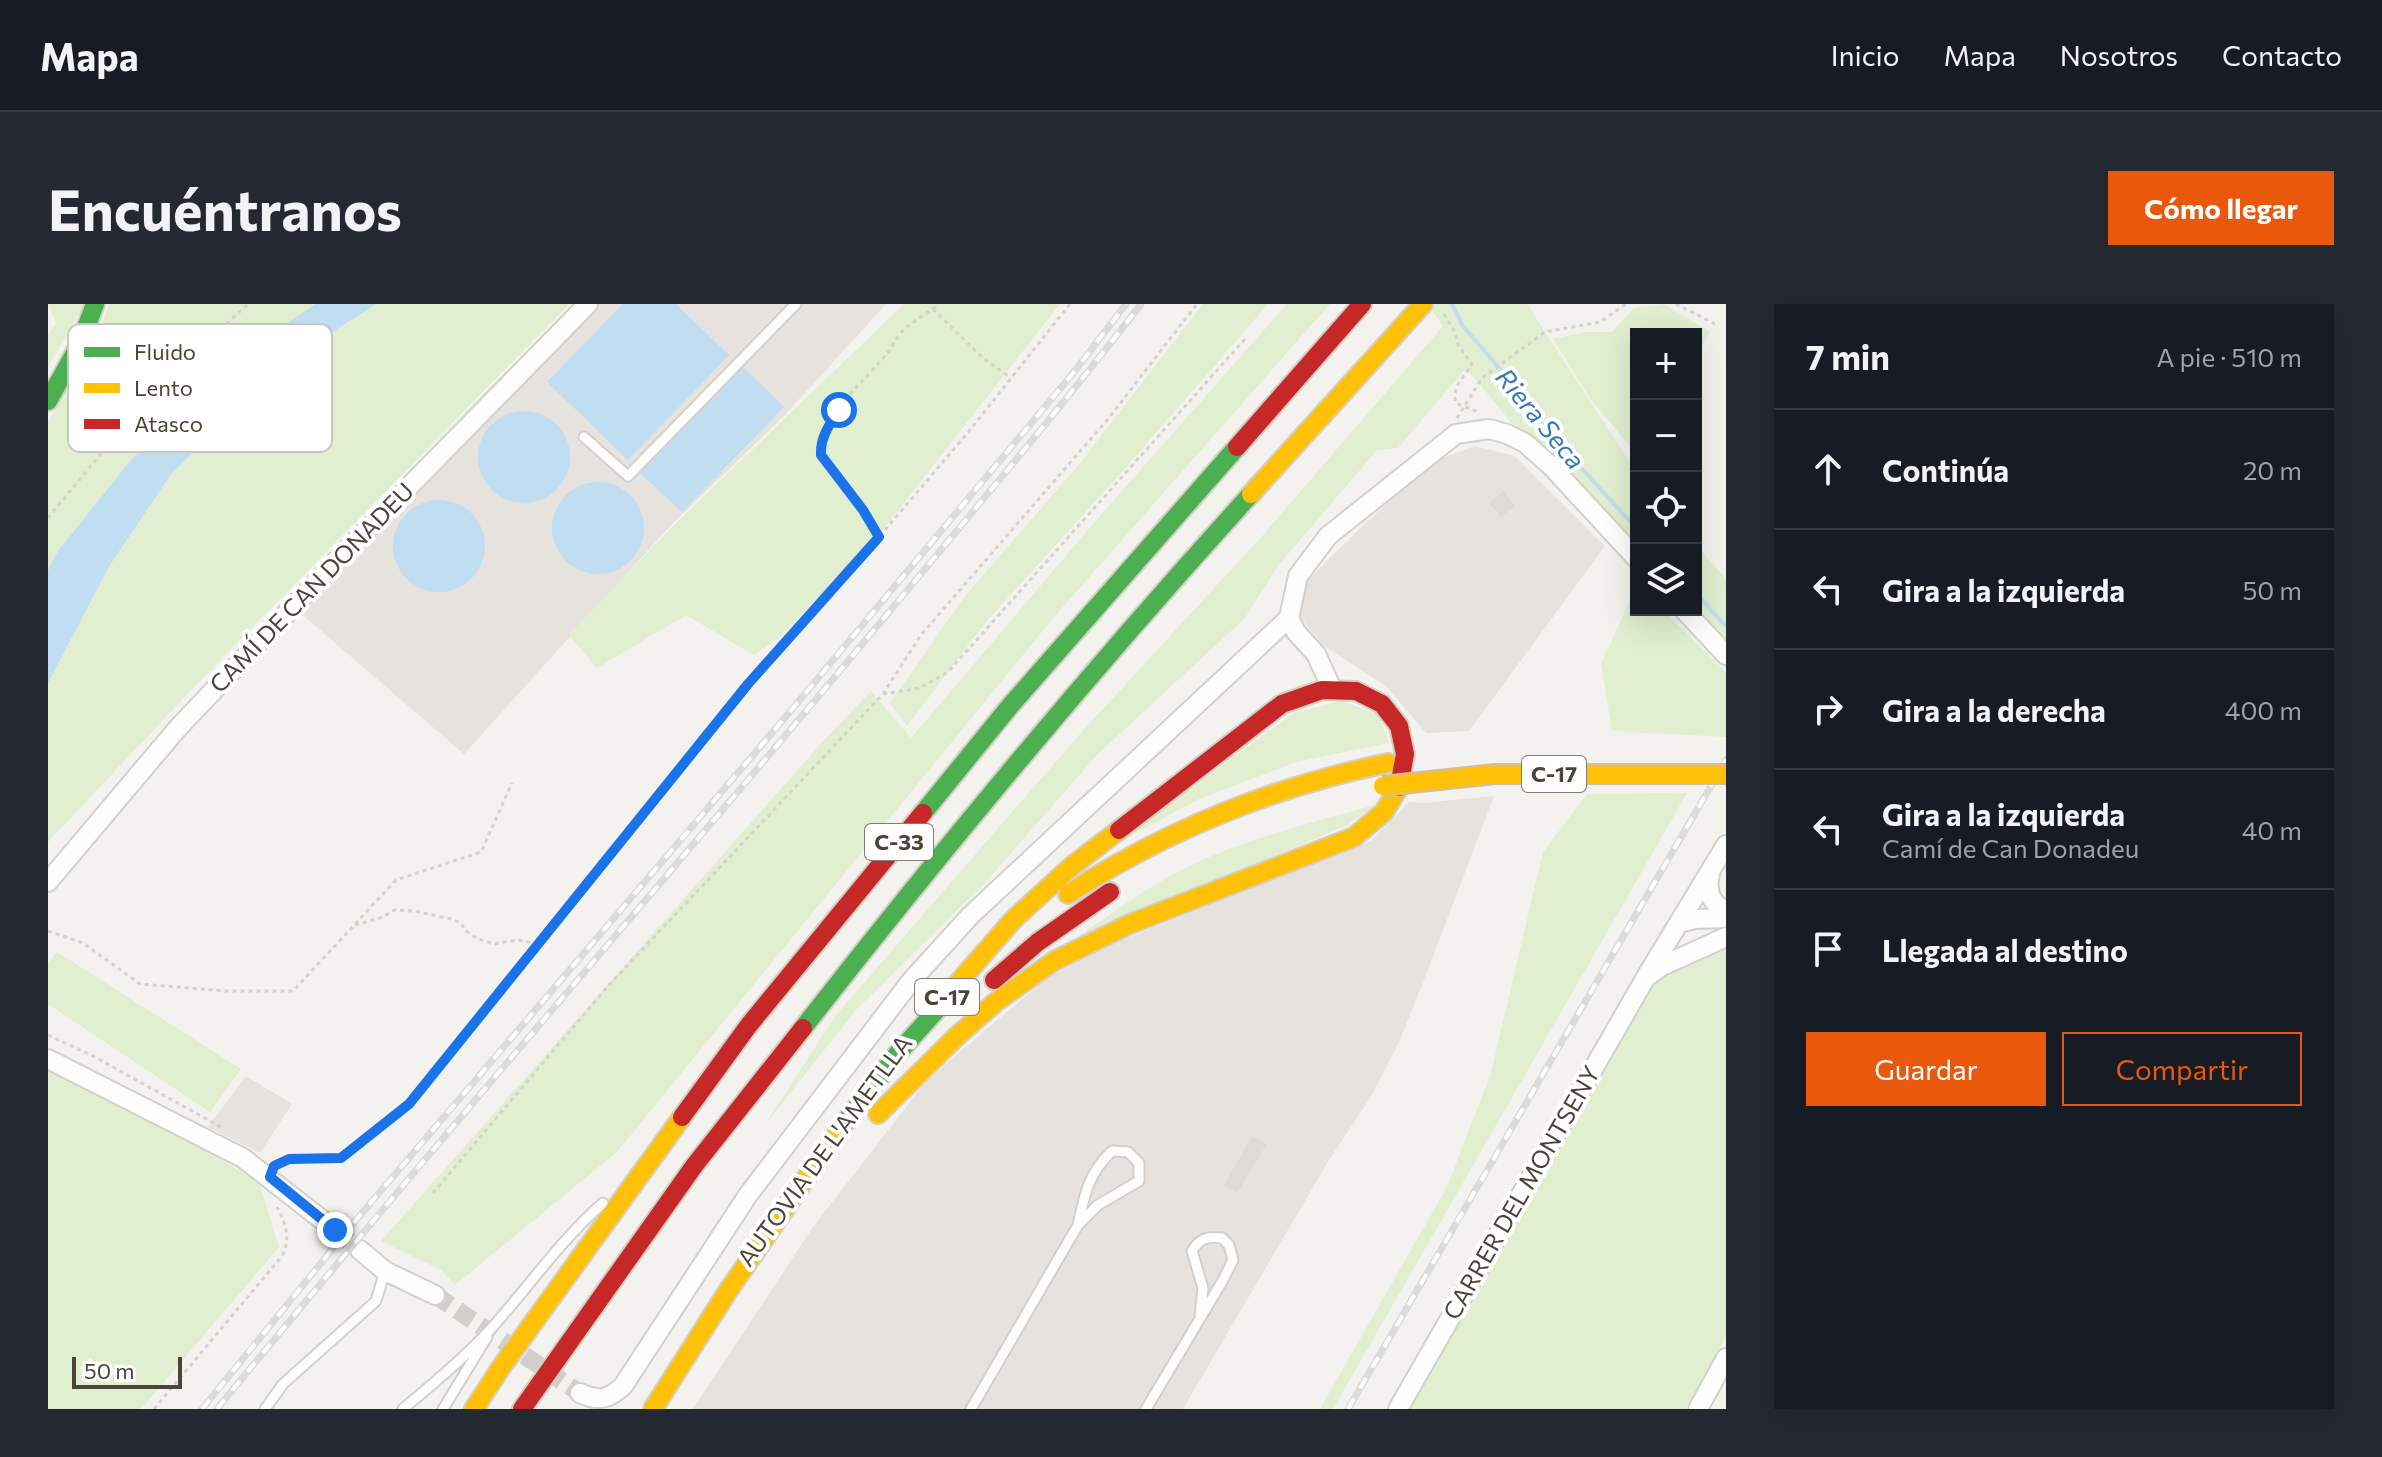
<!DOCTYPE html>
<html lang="es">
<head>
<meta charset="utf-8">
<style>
  :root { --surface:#171b24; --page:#242831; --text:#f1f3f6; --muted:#9ea1a6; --line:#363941; --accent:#ea580c }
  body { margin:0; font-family:Commissioner,sans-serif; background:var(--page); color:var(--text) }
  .controls { position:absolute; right:24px; top:24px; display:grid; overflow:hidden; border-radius:0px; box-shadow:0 8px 32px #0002 }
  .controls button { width:72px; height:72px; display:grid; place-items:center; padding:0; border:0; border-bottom:2px solid var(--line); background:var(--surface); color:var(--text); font:40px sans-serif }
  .scale { position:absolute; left:24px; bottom:20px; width:110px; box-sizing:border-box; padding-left:8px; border:4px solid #4b4439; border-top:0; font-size:22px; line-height:28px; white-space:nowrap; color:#4b4439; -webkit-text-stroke:6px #fff; paint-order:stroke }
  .stop { position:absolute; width:24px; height:24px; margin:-18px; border:6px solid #1a73e8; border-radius:50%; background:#fff }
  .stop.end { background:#1a73e8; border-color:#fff; box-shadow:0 2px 8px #0008 }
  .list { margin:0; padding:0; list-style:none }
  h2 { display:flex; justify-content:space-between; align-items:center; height:104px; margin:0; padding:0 32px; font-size:34px }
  h2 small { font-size:26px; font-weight:400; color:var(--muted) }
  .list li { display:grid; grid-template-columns:52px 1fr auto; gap:24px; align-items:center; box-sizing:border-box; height:120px; padding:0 32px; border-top:2px solid var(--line) }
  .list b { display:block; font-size:30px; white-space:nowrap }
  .list p { margin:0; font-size:26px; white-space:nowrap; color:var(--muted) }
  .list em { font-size:26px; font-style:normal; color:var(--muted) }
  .actions { display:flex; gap:16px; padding:24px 32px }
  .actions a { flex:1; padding:18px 0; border:2px solid var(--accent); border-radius:0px; text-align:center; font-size:28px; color:var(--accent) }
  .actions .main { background:var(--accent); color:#fff }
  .icon { flex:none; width:44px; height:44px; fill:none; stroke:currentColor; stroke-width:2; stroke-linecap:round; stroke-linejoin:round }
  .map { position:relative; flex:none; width:1678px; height:1105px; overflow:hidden; border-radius:0px }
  header { display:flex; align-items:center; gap:48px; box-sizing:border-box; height:112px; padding:0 40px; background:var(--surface); border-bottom:2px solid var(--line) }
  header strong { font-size:38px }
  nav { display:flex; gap:44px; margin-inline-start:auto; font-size:28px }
  .intro { display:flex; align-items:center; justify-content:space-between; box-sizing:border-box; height:192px; padding:0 48px }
  h1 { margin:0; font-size:56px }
  .button { padding:20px 36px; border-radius:0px; background:var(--accent); color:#fff; font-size:28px; font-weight:700 }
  main { display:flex; gap:48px; padding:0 48px }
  aside { flex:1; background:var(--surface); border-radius:0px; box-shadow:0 8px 32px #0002 }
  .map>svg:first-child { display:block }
</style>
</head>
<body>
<header>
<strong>Mapa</strong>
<nav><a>Inicio</a><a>Mapa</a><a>Nosotros</a><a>Contacto</a></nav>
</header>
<div class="intro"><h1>Encuéntranos</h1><a class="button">Cómo llegar</a></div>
<main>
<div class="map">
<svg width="1678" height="1105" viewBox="0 0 1678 1105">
  <rect width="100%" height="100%" fill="#f4f2ee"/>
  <path fill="#e6e2de" d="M548 0H838L734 114 624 220 416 450 250 307Z
    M1446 492 1376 676 1351 738 1324 791 1281 856 1135 1105H645L765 923 879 776 999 674 1062 641 1324 536 1361 498 1375 499Z"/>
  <path fill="#e1eecf" d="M0 0H36L0 63V31L8 19Z
    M61 0H267L174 63 82 157 10 247 0 266V118L46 43Z
    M328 0H521L149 380 0 538V379L62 261 124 169 244 54Z
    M856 0H1012L830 232 730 335 706 351 638 311 549 364 521 331 625 222Z
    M1155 0H1220L1074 168 937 319 859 422 842 399 917 292 1029 163Z
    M1239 0H1282L1006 313 569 848 407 981 393 966 333 937 778 434 823 387 863 434 1051 213Z
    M1379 0H1479L1588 168V239L1463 118 1418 64 1350 144 1329 146 1229 263 1197 314 1049 451 936 580 808 706 716 822 788 711 1031 431 1215 231 1395 22Z
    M1616 0 1662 28 1648 53V30H1588V149L1543 96 1505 35 1538 28H1564L1586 4Z
    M1648 241 1678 275V335L1648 303Z
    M1588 283V306H1615L1678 368V433L1564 427 1553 360Z
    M1293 397 1329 410 1341 439 1248 458 1151 495 1062 543 1246 409Z
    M1639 489 1285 1105H1274L1273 1103 1399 883 1443 769 1495 548 1539 490Z
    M1330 500 1299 521 1017 641C1049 620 1081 596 1115 576 1180 538 1258 521 1330 500Z
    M1678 645V1033L1637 1105H1359L1599 682 1640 659Z
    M9 648 193 765 162 808 0 700V659Z
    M0 764 55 787 211 878 231 943 93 1105H0Z"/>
  <path fill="#e6e3df" d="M1427 142 1467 152 1557 242 1421 427 1378 429 1338 382 1275 341 1252 313 1258 278 1303 233 1382 159Z
    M198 772 244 800 212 849 160 823Z"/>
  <path fill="#c0ddf1" d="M267 0H328L244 54 124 169 62 261 0 379V266L10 247 82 157 174 63Z
    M575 0H628L681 51 580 156 499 78Z
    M695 63 736 103 634 208 592 169Z
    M430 153a46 46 0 1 1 92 0a46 46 0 1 1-92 0Z
    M504 224a46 46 0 1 1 92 0a46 46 0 1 1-92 0Z
    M345 242a46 46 0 1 1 92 0a46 46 0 1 1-92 0Z"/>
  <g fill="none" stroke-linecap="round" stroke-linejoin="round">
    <path stroke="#c0ddf1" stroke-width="4" d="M1404 0 1414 21 1465 80 1495 122 1588 224
      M1648 290 1678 322"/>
  </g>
  <path fill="#dedbd6" d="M1455 187 1467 202 1453 213 1441 199Z
    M1204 832 1219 840 1189 889 1176 881Z"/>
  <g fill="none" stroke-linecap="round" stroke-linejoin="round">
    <path stroke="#d2cfca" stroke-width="18" stroke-dasharray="18 9" stroke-linecap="butt" d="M287 926 312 946
      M387 991 532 1089"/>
    <g stroke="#d2d0cb" stroke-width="13">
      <path id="lane" d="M536 133 580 172 748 0
        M217 1105 235 1080 328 997 337 967
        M355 1105C387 1078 421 1050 449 1018 484 978 515 934 555 899
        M395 1105 439 1033
        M923 1105 1030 921 1050 901 1091 877V859L1080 848 1064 847C1040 870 1037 889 1030 921
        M1098 1105 1175 976 1185 956 1181 941 1174 934C1160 932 1152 934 1144 947L1155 984 1152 1012"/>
    </g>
    <g stroke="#d2d0cb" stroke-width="22">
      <path id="street" d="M1636 306 1678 351
        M1283 383 1268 350 1248 328 1241 314 1250 272 1280 232 1408 130 1441 125 1459 130 1477 139 1503 162 1588 254
        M1662 570C1658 586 1662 599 1678 607
        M0 578 129 425 292 253 540 0
        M1631 619 1647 615 1678 614
        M1600 672 1614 662 1678 633
        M0 755 195 854 287 926
        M312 946 337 967 387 991
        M532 1089C551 1098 561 1095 575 1082L700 891 863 677 923 611 1241 314
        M1350 1105 1598 673 1678 541
        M1650 1105 1678 1054"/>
    </g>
    <g stroke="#d3cfc5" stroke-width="22">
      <path id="fast" d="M0 97 32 40 47 0
        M875 509 962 402 1189 143
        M755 724C898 541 1047 362 1203 190
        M792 825 850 749 911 681"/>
    </g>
    <g stroke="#d3cfc5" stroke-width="22">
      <path id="slow" d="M1203 190 1375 0
        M1020 590C1120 525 1224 483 1340 459
        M896 695 966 615 1024 562 1071 526
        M830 810 908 733 949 697 1006 657 1082 620 1306 533 1336 508 1351 483
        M426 1105 454 1062 634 813
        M605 1105 680 987 792 825"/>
    </g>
    <g stroke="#d3cfc5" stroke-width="22">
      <path id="jam" d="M1189 143 1314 0
        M1071 526 1234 400 1274 386 1308 387 1334 400 1351 422 1357 450 1351 483
        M946 676 990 638 1062 588
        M634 813 701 721 875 509
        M474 1105 646 862 755 724"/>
    </g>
    <path stroke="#d3d2cc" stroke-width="3" stroke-dasharray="4 4" stroke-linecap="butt" d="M1628 0 1667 20
      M885 5 935 54 963 74
      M1396 10 1408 30 1410 41 1424 60C1416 72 1403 84 1408 99L1432 109
      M1409 114 1434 74 1497 28 1552 18 1578 0
      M0 214 56 146 154 42 200 0
      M830 232 815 206 773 151C770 112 820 75 841 47 845 42 847 36 851 31 862 18 878 11 891 0
      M835 390 872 384 900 368 1197 35
      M307 621 332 614 347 606 366 607 403 615 413 619 417 626 428 634 445 640 470 636 491 640
      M0 627 35 639 92 680 177 687H245L348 576 433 548 464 479
      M0 731 47 753 173 823
      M231 860 241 855 293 854 361 800 700 380 797 273 922 126 1022 0
      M385 889 560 682 835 390 873 331 1060 115 1149 0
      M106 1105 234 952C243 934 238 920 229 903"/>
    <use href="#lane" stroke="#fdfdfc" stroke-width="9"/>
    <use href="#street" stroke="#fdfdfc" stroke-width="18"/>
    <use href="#fast" stroke="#4caf50" stroke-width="18"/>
    <use href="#slow" stroke="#ffc107" stroke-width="18"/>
    <use href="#jam" stroke="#c62828" stroke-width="18"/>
    <g stroke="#dbdbda" stroke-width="7">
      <path id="rail" d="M154 1105 308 916 735 416 1026 68 1078 0
        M169 1105C389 836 619 575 841 308 926 206 1012 105 1093 0
        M1300 1105 1678 456"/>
    </g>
    <use href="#rail" stroke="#fff" stroke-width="4" stroke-dasharray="12" stroke-linecap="butt"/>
    <g stroke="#ccbfa9" stroke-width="22" stroke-linecap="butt">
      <path id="slow-bridge" d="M1335 482 1447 470H1678"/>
    </g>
    <use href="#slow-bridge" stroke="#ffc107" stroke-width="18"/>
  </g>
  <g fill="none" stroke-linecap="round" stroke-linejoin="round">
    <path stroke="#1a73e8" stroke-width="10" d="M287 926 222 873 226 862 241 855 293 854 361 800 700 380 831 233 815 206 773 151C772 133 782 120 791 106"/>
  </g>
  <g text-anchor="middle" stroke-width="8" stroke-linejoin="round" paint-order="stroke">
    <g fill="#fff" stroke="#817c74" stroke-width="2">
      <rect x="1474" y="452" width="64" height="36" rx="6"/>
      <rect x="817" y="520" width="68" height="36" rx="6"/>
      <rect x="867" y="675" width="64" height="36" rx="6"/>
    </g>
    <g font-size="22" font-weight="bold" fill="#4b4439">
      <text x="1506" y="478">C-17</text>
      <text x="851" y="546">C-33</text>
      <text x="899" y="701">C-17</text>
    </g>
    <g font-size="24" fill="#4b4439" stroke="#fff">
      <text transform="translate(264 284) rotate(-46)" y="8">CAMÍ DE CAN DONADEU</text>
      <text transform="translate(777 847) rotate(-54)" y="8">AUTOVIA DE L'AMETLLA</text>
      <text transform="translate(1474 889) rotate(-60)" y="8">CARRER DEL MONTSENY</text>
    </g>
    <g font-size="26" font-style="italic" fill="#2e7ab2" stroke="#fff">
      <text transform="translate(1492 115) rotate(50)" y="9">Riera Seca</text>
    </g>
  </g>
  <rect x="20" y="20" width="264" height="128" rx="12" fill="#fff" stroke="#c9c7c4" stroke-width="2"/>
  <rect x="36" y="43" width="36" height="10" fill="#4caf50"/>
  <rect x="36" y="79" width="36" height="10" fill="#ffc107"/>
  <rect x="36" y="115" width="36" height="10" fill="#c62828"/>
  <g font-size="22" fill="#4b4439">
    <text x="86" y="56">Fluido</text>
    <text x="86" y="92">Lento</text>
    <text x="86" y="128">Atasco</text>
  </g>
</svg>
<div class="controls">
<button>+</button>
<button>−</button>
<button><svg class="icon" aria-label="locate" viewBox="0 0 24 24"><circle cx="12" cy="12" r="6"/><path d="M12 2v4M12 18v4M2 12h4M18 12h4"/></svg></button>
<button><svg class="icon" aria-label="layers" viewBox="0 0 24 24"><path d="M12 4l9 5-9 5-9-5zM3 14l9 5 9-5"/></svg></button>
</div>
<div class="scale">50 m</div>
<div class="stop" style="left:791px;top:106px"></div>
<div class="stop end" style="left:287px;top:926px"></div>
</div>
<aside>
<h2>7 min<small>A pie · 510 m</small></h2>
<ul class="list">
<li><svg class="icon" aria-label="ahead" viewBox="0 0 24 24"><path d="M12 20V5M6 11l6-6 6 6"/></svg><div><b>Continúa</b></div><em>20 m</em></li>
<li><svg class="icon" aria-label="left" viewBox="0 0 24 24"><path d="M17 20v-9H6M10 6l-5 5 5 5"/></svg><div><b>Gira a la izquierda</b></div><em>50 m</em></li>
<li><svg class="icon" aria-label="right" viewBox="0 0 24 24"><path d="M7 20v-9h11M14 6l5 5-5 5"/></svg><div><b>Gira a la derecha</b></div><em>400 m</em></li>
<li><svg class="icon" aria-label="left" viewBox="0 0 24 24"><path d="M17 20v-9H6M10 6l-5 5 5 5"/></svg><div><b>Gira a la izquierda</b><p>Camí de Can Donadeu</p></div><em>40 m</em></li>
<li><svg class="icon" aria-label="arrive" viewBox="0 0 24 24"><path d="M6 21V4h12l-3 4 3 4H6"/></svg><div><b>Llegada al destino</b></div></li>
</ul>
<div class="actions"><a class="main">Guardar</a><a>Compartir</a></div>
</aside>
</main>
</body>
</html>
